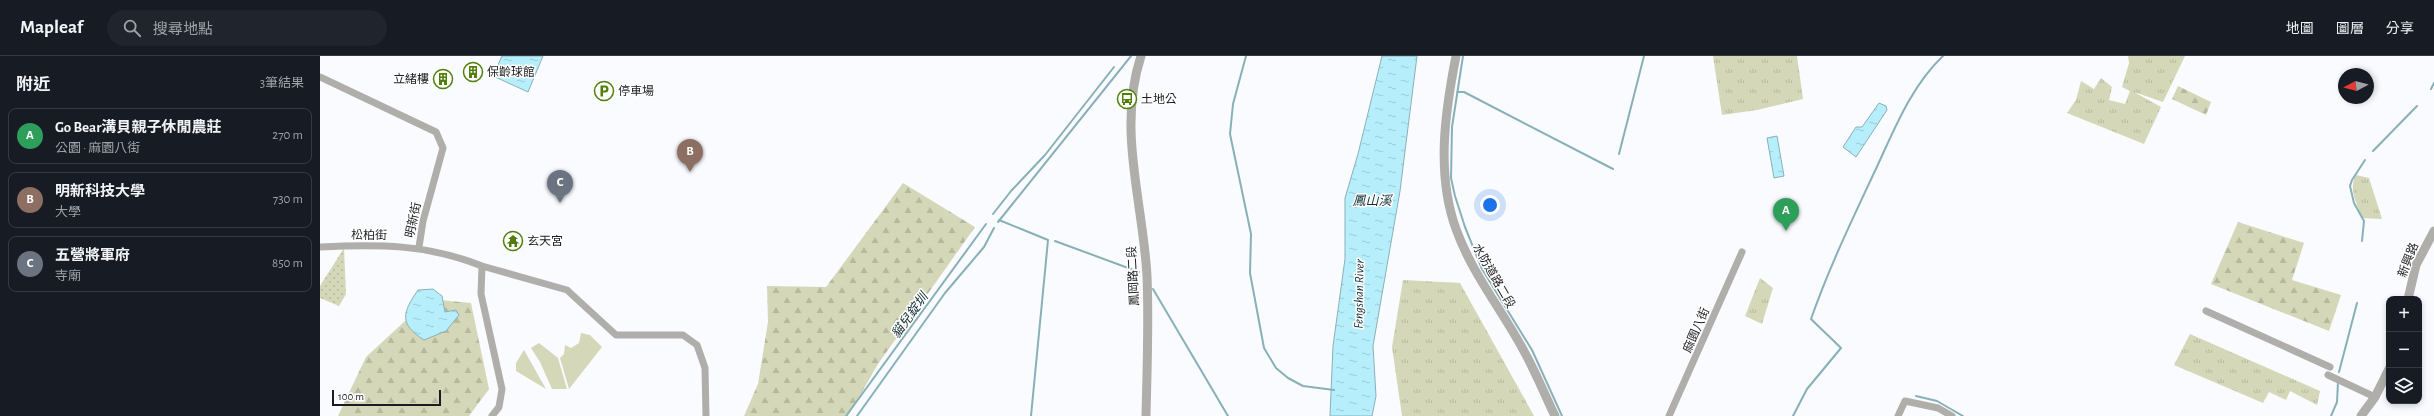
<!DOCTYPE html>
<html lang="zh-TW">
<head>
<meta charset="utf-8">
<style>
  :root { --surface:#171b24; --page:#20242c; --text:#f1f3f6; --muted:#9ea1a6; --line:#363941; --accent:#8c9099 }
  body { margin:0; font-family:"Alegreya Sans","Noto Sans TC",sans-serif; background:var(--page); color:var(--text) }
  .controls { position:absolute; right:12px; bottom:12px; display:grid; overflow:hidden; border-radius:8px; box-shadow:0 2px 6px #0003 }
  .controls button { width:36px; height:36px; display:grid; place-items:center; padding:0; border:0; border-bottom:1px solid var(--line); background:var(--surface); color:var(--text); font:20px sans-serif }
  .compass { position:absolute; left:2018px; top:12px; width:36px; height:36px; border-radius:50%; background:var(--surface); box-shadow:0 2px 6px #0003; rotate:263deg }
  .scale { position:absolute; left:12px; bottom:10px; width:109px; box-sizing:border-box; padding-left:4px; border:2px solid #1b1c1f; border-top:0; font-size:11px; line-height:14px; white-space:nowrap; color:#1b1c1f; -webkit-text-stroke:3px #fff; paint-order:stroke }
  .you { position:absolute; left:1170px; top:149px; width:14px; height:14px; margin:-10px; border:3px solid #fff; border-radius:50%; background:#1a73e8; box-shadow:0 0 0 6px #1a73e833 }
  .badge { display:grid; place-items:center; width:26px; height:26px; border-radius:50%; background:var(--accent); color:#fff; font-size:13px; font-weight:700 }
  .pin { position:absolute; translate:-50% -33px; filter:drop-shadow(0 1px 2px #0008) }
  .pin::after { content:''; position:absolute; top:21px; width:14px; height:12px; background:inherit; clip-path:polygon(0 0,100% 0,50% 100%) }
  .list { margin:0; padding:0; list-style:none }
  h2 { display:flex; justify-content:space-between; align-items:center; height:52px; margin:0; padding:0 16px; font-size:17px }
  h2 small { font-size:13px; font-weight:400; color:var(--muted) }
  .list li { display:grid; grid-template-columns:26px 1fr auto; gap:12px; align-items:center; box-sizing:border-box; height:56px; margin:0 8px 8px; padding:0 8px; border:1px solid var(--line); border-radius:8px }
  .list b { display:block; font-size:15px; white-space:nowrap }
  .list p { margin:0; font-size:13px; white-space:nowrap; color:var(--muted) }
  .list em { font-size:13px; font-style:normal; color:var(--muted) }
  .icon { flex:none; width:22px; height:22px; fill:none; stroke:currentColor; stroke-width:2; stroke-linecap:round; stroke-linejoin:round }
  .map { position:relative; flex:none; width:2114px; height:360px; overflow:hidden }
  header { display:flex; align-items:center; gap:24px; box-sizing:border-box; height:56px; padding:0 20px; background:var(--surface); border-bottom:1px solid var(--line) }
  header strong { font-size:19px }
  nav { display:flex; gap:22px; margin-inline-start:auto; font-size:14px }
  .search { width:280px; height:36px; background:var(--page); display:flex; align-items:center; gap:10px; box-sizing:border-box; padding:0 14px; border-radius:22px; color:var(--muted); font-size:15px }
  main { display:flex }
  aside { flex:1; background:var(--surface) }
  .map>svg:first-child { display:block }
</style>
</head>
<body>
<header>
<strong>Mapleaf</strong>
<div class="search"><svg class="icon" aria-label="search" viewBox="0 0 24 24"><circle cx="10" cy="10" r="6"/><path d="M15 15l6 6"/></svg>搜尋地點</div>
<nav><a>地圖</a><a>圖層</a><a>分享</a></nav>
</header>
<main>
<aside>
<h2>附近<small>3筆結果</small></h2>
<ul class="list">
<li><span class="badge" style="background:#2e9e5b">A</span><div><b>Go Bear溝貝親子休閒農莊</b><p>公園 · 麻園八街</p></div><em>270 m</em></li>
<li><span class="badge" style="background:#8d6e63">B</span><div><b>明新科技大學</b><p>大學</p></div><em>730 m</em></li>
<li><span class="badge" style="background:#6b7280">C</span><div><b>五營將軍府</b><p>寺廟</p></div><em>850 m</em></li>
</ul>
</aside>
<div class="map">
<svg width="2114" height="360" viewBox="0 0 2114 360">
  <defs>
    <pattern id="grass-tufts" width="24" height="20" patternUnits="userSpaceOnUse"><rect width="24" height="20" fill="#d4d8b8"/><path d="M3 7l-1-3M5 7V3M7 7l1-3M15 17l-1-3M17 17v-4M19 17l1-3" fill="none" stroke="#b5b99e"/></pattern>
    <pattern id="forest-firs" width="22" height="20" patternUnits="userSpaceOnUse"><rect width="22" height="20" fill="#d4d8b8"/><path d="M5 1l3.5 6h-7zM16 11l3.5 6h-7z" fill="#b5b99e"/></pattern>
    <pattern id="park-dots" width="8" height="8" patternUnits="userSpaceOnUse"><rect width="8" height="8" fill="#d4d8b8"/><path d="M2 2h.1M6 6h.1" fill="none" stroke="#b5b99e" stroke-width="1.8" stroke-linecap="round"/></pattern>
    <pattern id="water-ripples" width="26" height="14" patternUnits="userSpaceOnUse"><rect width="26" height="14" fill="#b6effb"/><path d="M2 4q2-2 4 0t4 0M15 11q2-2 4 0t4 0" fill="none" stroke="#9cccd7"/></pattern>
  </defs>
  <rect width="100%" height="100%" fill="#fafbfe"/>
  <path fill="url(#grass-tufts)" d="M1393 0H1477L1483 43 1437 54 1402 59Z
    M1808 0H1865L1843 46 1814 36 1841 51 1824 88 1747 57 1756 44 1761 25 1774 33 1781 22 1792 31 1789 44 1805 48 1810 35 1802 31 1809 7Z
    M2036 119 2049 122 2062 163 2042 162C2037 148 2028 132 2036 119Z
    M1440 222 1453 232 1442 268 1425 260Z
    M1083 224 1140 227 1214 360H1082L1072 291Z
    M1870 278 2000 335 1997 349 1970 335 1966 344 1949 336 1943 347 1854 309Z"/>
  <path fill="url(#forest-firs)" d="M1858 30 1891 46 1886 59 1852 43Z
    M583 127 655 171 558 308 528 360H424L438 328 448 266 447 230 506 231Z
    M1918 166 1984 187 1972 224 2021 239 2009 275 1891 228Z
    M109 243 151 247 169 333 149 360H18L46 301Z"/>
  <path fill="url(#park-dots)" d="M24 192 26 238 19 250 0 242V230Z"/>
  <path fill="#d4d8b8" d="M261 277 270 279 282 291 249 333 240 302 244 298 245 289 251 292 259 287Z
    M219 287 238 302 247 333H232L220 306 211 292Z
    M204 294 226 333 196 315V307Z"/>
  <path fill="url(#water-ripples)" stroke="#88b0b9" d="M182 0H223L208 36 173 20Z
    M1062 0H1097L1080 135 1053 290 1056 340 1052 360H1010L1013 290 1025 203V142L1038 98Z
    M1559 47 1566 50 1567 54 1536 101 1523 91 1536 71H1542Z
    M1457 80 1464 120 1454 122 1447 82Z
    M113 233 122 240 125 256 136 254 139 259 126 275 104 284C79 268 82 257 98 234Z"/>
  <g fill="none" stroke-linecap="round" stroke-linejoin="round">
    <path stroke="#88b0b9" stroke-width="2" d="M926 0 913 48 910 78 931 178 930 217 944 292 956 312 968 322 983 330 1014 334
      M1143 0 1132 71 1131 122 1135 140 1145 171 1162 213 1212 294 1242 360
      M2111 33 2114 27
      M1137 36H1144L1293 113
      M2053 95 2097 50
      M1299 98 1324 0
      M673 158 691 135 725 99 794 11
      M679 164 728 184 711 360
      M678 166 811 0
      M735 185 819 216
      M2042 185 2044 165 2034 147 2030 130 2032 124 2045 104
      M833 233 908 360
      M2019 316 2037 247
      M1596 340 1617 345 1643 360
      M526 360 666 168
      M537 360 625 237 664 191 674 172
      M1473 360 1487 333 1521 292 1491 263C1509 212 1531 166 1554 117 1573 77 1590 31 1623 0
      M2011 360 2017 346 2018 326"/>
    <path stroke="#b0aeab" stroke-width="7" d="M0 21 116 76 123 92 103 165 99 191
      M0 191C58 188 107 188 162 210L161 238 182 333 179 351 172 360
      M162 210 247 234 296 279H363L377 289 385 312 386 360
      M1886 255 2010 311
      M2008 319 2055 341
      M1349 360 1422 196
      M1578 360 1585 345 1618 352 1632 360"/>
    <path stroke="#b0aeab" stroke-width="9" d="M821 0C797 73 823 146 827 220 829 266 827 314 826 360
      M1136 0C1125 56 1116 118 1136 173 1152 218 1183 255 1205 297 1216 317 1225 339 1235 360
      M2088 243 2096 209 2114 175
      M2041 360 2055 341 2069 313"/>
  </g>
  <defs>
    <g id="building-ring" transform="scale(1)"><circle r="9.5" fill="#fff" stroke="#507f0c" stroke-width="1.5"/><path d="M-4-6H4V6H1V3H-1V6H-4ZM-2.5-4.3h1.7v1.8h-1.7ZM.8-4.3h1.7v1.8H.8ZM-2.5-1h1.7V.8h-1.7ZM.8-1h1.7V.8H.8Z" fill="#507f0c"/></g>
    <g id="parking-ring" transform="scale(1)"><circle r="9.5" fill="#fff" stroke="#507f0c" stroke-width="1.5"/><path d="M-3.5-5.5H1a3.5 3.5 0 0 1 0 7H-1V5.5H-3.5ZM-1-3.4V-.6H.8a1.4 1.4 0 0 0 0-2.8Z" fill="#507f0c"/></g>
    <g id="bus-ring" transform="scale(1)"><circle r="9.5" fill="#fff" stroke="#507f0c" stroke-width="1.5"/><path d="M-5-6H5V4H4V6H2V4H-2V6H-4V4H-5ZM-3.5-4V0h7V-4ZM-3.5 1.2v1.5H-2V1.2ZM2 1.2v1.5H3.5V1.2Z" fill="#507f0c"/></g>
    <g id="temple-ring" transform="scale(1)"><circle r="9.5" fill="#fff" stroke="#507f0c" stroke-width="1.5"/><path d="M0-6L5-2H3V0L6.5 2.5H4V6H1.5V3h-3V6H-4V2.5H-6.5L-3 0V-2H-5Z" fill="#507f0c"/></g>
  </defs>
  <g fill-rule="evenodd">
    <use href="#building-ring" x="153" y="16"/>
    <use href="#building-ring" x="123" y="23"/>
    <use href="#parking-ring" x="284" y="35"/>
    <use href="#bus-ring" x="807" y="43"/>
    <use href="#temple-ring" x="193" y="185"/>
  </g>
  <g text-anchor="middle" stroke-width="3" stroke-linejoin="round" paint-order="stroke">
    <g font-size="12" fill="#1b1c1f" stroke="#fff" text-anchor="start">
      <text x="167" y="20">保齡球館</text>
      <text x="109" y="27" text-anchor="end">立緒樓</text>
      <text x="298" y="39">停車場</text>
      <text x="821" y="47">土地公</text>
      <text x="207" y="189">玄天宮</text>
    </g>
    <g font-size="12" fill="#1b1c1f" stroke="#fff">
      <text transform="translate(93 164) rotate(-78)" y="4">明新街</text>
      <text transform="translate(49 179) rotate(1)" y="4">松柏街</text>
      <text transform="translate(2088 204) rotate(-69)" y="4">新興路</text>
      <text transform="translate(813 220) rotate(-93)" y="4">鳳岡路二段</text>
      <text transform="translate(1174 220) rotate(60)" y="4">水防道路二段</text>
      <text transform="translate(1376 274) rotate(-66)" y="4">麻園八街</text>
    </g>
    <g font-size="13" font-style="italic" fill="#122e34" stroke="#fff">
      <text x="1052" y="149">鳳山溪</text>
      <text transform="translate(1038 238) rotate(-89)" y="5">Fengshan River</text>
      <text transform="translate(589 259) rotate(-54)" y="5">貓兒錠圳</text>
    </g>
  </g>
</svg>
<div class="controls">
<button>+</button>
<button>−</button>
<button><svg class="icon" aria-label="layers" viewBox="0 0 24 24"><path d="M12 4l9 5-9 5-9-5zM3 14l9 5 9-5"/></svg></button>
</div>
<svg class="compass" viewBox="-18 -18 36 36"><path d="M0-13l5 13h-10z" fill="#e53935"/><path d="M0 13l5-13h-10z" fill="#9ea1a6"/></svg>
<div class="scale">100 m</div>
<div class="you"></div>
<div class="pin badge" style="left:1466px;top:175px;background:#2e9e5b">A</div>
<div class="pin badge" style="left:370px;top:116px;background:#8d6e63">B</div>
<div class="pin badge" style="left:240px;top:147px;background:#6b7280">C</div>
</div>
</main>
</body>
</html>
